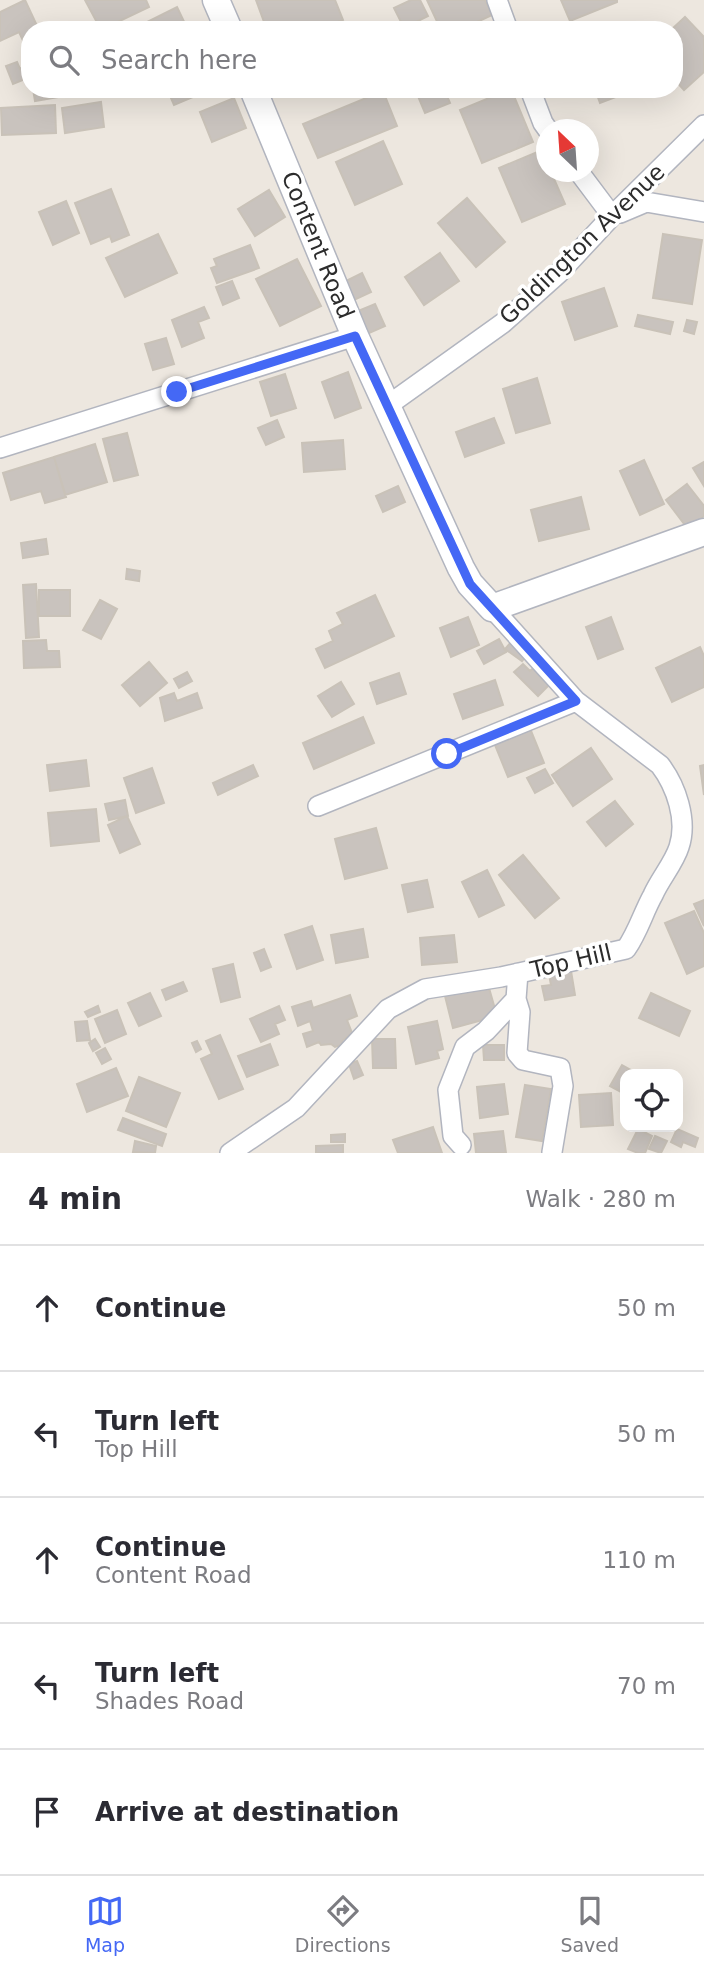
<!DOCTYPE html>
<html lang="en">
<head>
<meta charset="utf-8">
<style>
  :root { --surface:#fff; --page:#f2f2f3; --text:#2b2b33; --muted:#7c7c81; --line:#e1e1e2; --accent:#4468f5 }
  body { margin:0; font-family:"DejaVu Sans",sans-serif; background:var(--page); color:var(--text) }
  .controls { position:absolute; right:21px; bottom:21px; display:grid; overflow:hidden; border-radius:14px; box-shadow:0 7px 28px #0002 }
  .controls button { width:63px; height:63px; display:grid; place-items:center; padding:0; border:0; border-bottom:2px solid var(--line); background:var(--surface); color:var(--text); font:35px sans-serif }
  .compass { position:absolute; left:536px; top:119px; width:63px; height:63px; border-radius:50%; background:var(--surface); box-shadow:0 7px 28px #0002; rotate:335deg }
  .stop { position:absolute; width:21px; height:21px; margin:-16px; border:5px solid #4468f5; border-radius:50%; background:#fff }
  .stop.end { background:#4468f5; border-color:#fff; box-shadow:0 2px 7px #0008 }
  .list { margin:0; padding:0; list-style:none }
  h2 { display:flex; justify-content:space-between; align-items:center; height:91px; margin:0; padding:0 28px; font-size:30px }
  h2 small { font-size:23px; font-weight:400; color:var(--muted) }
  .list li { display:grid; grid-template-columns:46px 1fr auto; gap:21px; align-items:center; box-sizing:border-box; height:126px; padding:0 28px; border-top:2px solid var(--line) }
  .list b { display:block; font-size:26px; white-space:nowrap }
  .list p { margin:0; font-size:23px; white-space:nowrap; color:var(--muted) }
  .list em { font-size:23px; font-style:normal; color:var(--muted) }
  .icon { flex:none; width:38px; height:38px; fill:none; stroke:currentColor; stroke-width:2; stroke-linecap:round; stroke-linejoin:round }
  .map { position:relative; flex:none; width:704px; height:1153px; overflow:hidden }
  .search { position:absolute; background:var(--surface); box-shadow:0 7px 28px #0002; left:21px; right:21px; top:21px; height:77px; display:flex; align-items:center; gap:18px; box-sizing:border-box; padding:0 24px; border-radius:28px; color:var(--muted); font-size:26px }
  .sheet { height:721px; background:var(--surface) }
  nav { display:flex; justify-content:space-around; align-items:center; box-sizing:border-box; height:98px; border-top:2px solid var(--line); background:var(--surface); font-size:19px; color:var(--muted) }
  nav a { display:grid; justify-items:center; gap:4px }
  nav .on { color:var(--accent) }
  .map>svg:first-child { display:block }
</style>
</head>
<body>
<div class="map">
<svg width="704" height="1153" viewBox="0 0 704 1153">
  <rect width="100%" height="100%" fill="#ede7df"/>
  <path fill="#c9c3be" stroke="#c9c2b8" stroke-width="2" d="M25 0 39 30H30V45L26 47 19 32 0 41V12Z
    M85 0H146L149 7 101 30Z
    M256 0H335L343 20 317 30H267Z
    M411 0H420L428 16 404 28 394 8Z
    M427 0H485L492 15 460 30H441Z
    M561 0H617V2L570 21Z
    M177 7 188 30H138L137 27Z
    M685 17 704 37V72L684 90 674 79V30H671Z
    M17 62 20 69 30 65V77L13 84 6 66Z
    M33 89H69L70 95 35 101Z
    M167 89H190L193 97 174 105Z
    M415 89H444L450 103 425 113Z
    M464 89H480L467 96Z
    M511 89 533 142 482 163 460 110Z
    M595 89H634V90L600 103Z
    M383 91 397 126 318 158 303 124Z
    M234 98 246 128 212 142 200 112Z
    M101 102 104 127 65 133 62 108Z
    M55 105 56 133 2 135 1 108Z
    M383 141 402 184 355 205 336 162Z
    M542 150 546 160V172H551L565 204 522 222 499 168Z
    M111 189 129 235 112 242 110 236 91 244 75 203Z
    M269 190 285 217 255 236 238 209Z
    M467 198 505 242 476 267 438 223Z
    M66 201 79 233 53 245 39 212Z
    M158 234 177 273 125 297 106 258Z
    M663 234 702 240 692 304 653 298Z
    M250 245 259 268 217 283 211 268 217 266 214 259Z
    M440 253 459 281 424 305 405 277Z
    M297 259 321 306 280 326 256 279Z
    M362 273 371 292 354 300 346 281Z
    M232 281 239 298 223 305 216 287Z
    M604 288 617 326 575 340 562 302Z
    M375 304 385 326 367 334 358 311Z
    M204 307 209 318 198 322 204 338 182 347 172 320Z
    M638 315 673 322 670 334 635 326Z
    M687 320 697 322 694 334 684 331Z
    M166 338 174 364 153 370 145 344Z
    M348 372 361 408 335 418 322 382Z
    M285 374 296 408 271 416 260 382Z
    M537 378 550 423 516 433 503 389Z
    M494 418 504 443 465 457 456 432Z
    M277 420 284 437 266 445 258 428Z
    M127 433 138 475 114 481 103 439Z
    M343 440 345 469 304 472 302 443Z
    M95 444 107 482 65 495 54 457Z
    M54 457 66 497 45 503 41 491 11 500 3 473Z
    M644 460 664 504 640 515 620 471Z
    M704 462V486L693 468Z
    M687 484 704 506V516L688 529 666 500Z
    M398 486 405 502 383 512 376 496Z
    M581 497 589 529 539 541 531 510Z
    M46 539 48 554 23 558 21 543Z
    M127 569 140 571 139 581 126 579Z
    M36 584 39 637 26 638 23 585Z
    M39 590H70V616H39Z
    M375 595 394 636 325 668 316 649 333 641 329 631 343 624 337 613Z
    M100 600 117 609 101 639 83 630Z
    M468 617 479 645 451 657 440 628Z
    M611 617 623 649 598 659 586 627Z
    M499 639 506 652 484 664 477 651Z
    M46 640 47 651H59L60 667 24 668 23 641Z
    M511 642 528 653 522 661 505 649Z
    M700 647 704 656V687L672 702 656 668Z
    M149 662 167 683 140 706 122 685Z
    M539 663 555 679 538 696 514 672 523 664 530 671Z
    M187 672 192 681 179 688 174 679Z
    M399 673 406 694 377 704 370 683Z
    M495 680 503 705 463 719 454 694Z
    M341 682 354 704 332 717 318 696Z
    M174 693 177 701 197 693 202 708 165 721 160 698Z
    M363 717 374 743 314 769 303 743Z
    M529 726 544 763 508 777 493 740Z
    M591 748 612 779 573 806 552 775Z
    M86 760 89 786 50 791 47 765Z
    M253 765 258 776 218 795 213 783Z
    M704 765V795L700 766Z
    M152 768 164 803 136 813 124 778Z
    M545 769 553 783 535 793 527 778Z
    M125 800 128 816 109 820 105 804Z
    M615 801 633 824 606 846 587 822Z
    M96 809 99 841 51 846 48 813Z
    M127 816 140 844 120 853 108 825Z
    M376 828 387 868 345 879 335 839Z
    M523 855 559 898 535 918 499 875Z
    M487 870 504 905 479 917 462 882Z
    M427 880 433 907 408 912 402 885Z
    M704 900V926L694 904Z
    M694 911 704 933V966L687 974 665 923Z
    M312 926 323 960 297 969 285 935Z
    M363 929 368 957 336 963 331 935Z
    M454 935 457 962 422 965 420 938Z
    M264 949 271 967 261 971 254 953Z
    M233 964 240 997 221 1002 213 969Z
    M570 965 575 995 545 1000 542 986 551 985 548 969Z
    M487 981 497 1016 453 1028 444 992Z
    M183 982 187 991 166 1000 162 990Z
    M150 993 161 1016 139 1026 128 1003Z
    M651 993 690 1011 679 1036 639 1018Z
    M350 995 357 1016 347 1020 352 1033 343 1040 341 1045 335 1047 331 1044 321 1045 319 1042 307 1047 303 1034 313 1031 310 1021 298 1026 292 1007 311 1001 313 1008Z
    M98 1006 100 1012 88 1017 85 1012Z
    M279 1006 285 1020 275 1024 279 1034 261 1042 250 1019Z
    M117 1010 126 1034 105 1043 95 1019Z
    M87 1021 90 1040 77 1041 75 1022Z
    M437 1021 443 1049 437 1051 439 1058 416 1064 408 1027Z
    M220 1035 243 1089 219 1099 201 1059 212 1054 206 1041Z
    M95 1039 100 1047 93 1051 89 1043Z
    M372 1039H395L396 1068H373Z
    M197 1041 201 1049 196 1052 192 1043Z
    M270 1044 278 1065 247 1077 238 1056Z
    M483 1045H504V1060H484Z
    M105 1048 111 1059 102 1064 96 1053Z
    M357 1061 363 1075 354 1079 349 1064Z
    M622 1065 638 1074H625V1094L610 1086Z
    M116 1068 128 1096 87 1112 77 1084Z
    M139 1077 180 1093 166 1127 126 1111Z
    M504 1084 508 1114 480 1118 477 1087Z
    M525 1085 551 1089 542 1141 516 1137Z
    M611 1093 613 1125 581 1127 579 1095Z
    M123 1118 166 1134 162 1146 118 1130Z
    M433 1127 442 1153H398L393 1140Z
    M638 1129 652 1136 645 1153H638L628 1149Z
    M677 1129 698 1138 695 1147 683 1142 681 1147 671 1142Z
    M503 1131 506 1153H476L474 1134Z
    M345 1134V1142H331V1135Z
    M655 1136 667 1141 661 1153 649 1149Z
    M135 1141 156 1146 155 1153 133 1152Z
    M343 1145V1153H316V1146Z"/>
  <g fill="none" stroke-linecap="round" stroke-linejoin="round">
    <g stroke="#b2b5bf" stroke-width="22">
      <path id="street" d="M497 0 508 30
        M530 89 543 123 548 130
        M579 172 612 216
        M620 213 646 202 704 212
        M387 406 503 323 559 273 612 216 704 125
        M0 448 355 336
        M318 806 576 701
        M516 999 520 1012 517 1053 523 1060 560 1068 563 1086 552 1152
        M461 1145 453 1136 448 1090 465 1047 486 1031 516 999 518 973
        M230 1153 296 1108 388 1009 425 989 501 977 626 949C638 932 643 913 653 895 660 879 674 863 679 847 688 820 676 786 660 765L576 701 492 608"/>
    </g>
    <g stroke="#b2b5bf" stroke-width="29">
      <path id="secondary" d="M216 0 229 30
        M253 89 355 336 461 568 470 584 492 608 704 532"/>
    </g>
    <use href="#street" stroke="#fff" stroke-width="19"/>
    <use href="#secondary" stroke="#fff" stroke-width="26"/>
  </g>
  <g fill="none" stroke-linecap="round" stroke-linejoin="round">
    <path stroke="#4468f5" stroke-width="9" d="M177 392 355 336 470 584 576 701 447 754"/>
  </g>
  <g text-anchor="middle" stroke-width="7" stroke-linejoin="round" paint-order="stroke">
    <g font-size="23" fill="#2c2c2c" stroke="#fff">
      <text transform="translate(582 244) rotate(-44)" y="8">Goldington Avenue</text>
      <text transform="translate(318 245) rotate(68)" y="8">Content Road</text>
      <text transform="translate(571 961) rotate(-13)" y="8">Top Hill</text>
    </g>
  </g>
</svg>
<div class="controls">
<button><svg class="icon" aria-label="locate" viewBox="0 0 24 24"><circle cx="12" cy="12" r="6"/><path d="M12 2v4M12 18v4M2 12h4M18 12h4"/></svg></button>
</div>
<svg class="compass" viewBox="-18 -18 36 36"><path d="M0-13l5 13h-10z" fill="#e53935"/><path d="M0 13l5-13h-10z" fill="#7c7c81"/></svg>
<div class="stop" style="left:447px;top:754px"></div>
<div class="stop end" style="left:177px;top:392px"></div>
<div class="search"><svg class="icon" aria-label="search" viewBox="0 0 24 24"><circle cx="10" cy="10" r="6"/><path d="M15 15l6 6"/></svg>Search here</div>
</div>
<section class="sheet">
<h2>4 min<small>Walk · 280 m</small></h2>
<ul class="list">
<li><svg class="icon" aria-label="ahead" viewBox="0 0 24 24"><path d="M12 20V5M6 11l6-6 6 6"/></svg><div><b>Continue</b></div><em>50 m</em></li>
<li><svg class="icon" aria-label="left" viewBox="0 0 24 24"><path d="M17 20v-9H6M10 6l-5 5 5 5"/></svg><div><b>Turn left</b><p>Top Hill</p></div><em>50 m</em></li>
<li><svg class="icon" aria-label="ahead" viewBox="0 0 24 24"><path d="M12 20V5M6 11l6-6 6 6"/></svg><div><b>Continue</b><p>Content Road</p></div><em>110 m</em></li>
<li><svg class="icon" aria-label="left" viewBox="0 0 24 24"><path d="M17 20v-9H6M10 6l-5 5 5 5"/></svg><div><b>Turn left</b><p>Shades Road</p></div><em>70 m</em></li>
<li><svg class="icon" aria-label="arrive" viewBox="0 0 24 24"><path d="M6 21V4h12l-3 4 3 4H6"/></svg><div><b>Arrive at destination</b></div></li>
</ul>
</section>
<nav>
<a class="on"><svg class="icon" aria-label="map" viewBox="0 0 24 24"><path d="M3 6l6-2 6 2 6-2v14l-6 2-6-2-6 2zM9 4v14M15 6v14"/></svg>Map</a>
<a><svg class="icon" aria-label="directions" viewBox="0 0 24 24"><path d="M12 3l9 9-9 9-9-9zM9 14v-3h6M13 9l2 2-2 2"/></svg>Directions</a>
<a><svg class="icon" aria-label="saved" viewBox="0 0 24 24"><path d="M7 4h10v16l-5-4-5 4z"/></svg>Saved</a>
</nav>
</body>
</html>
